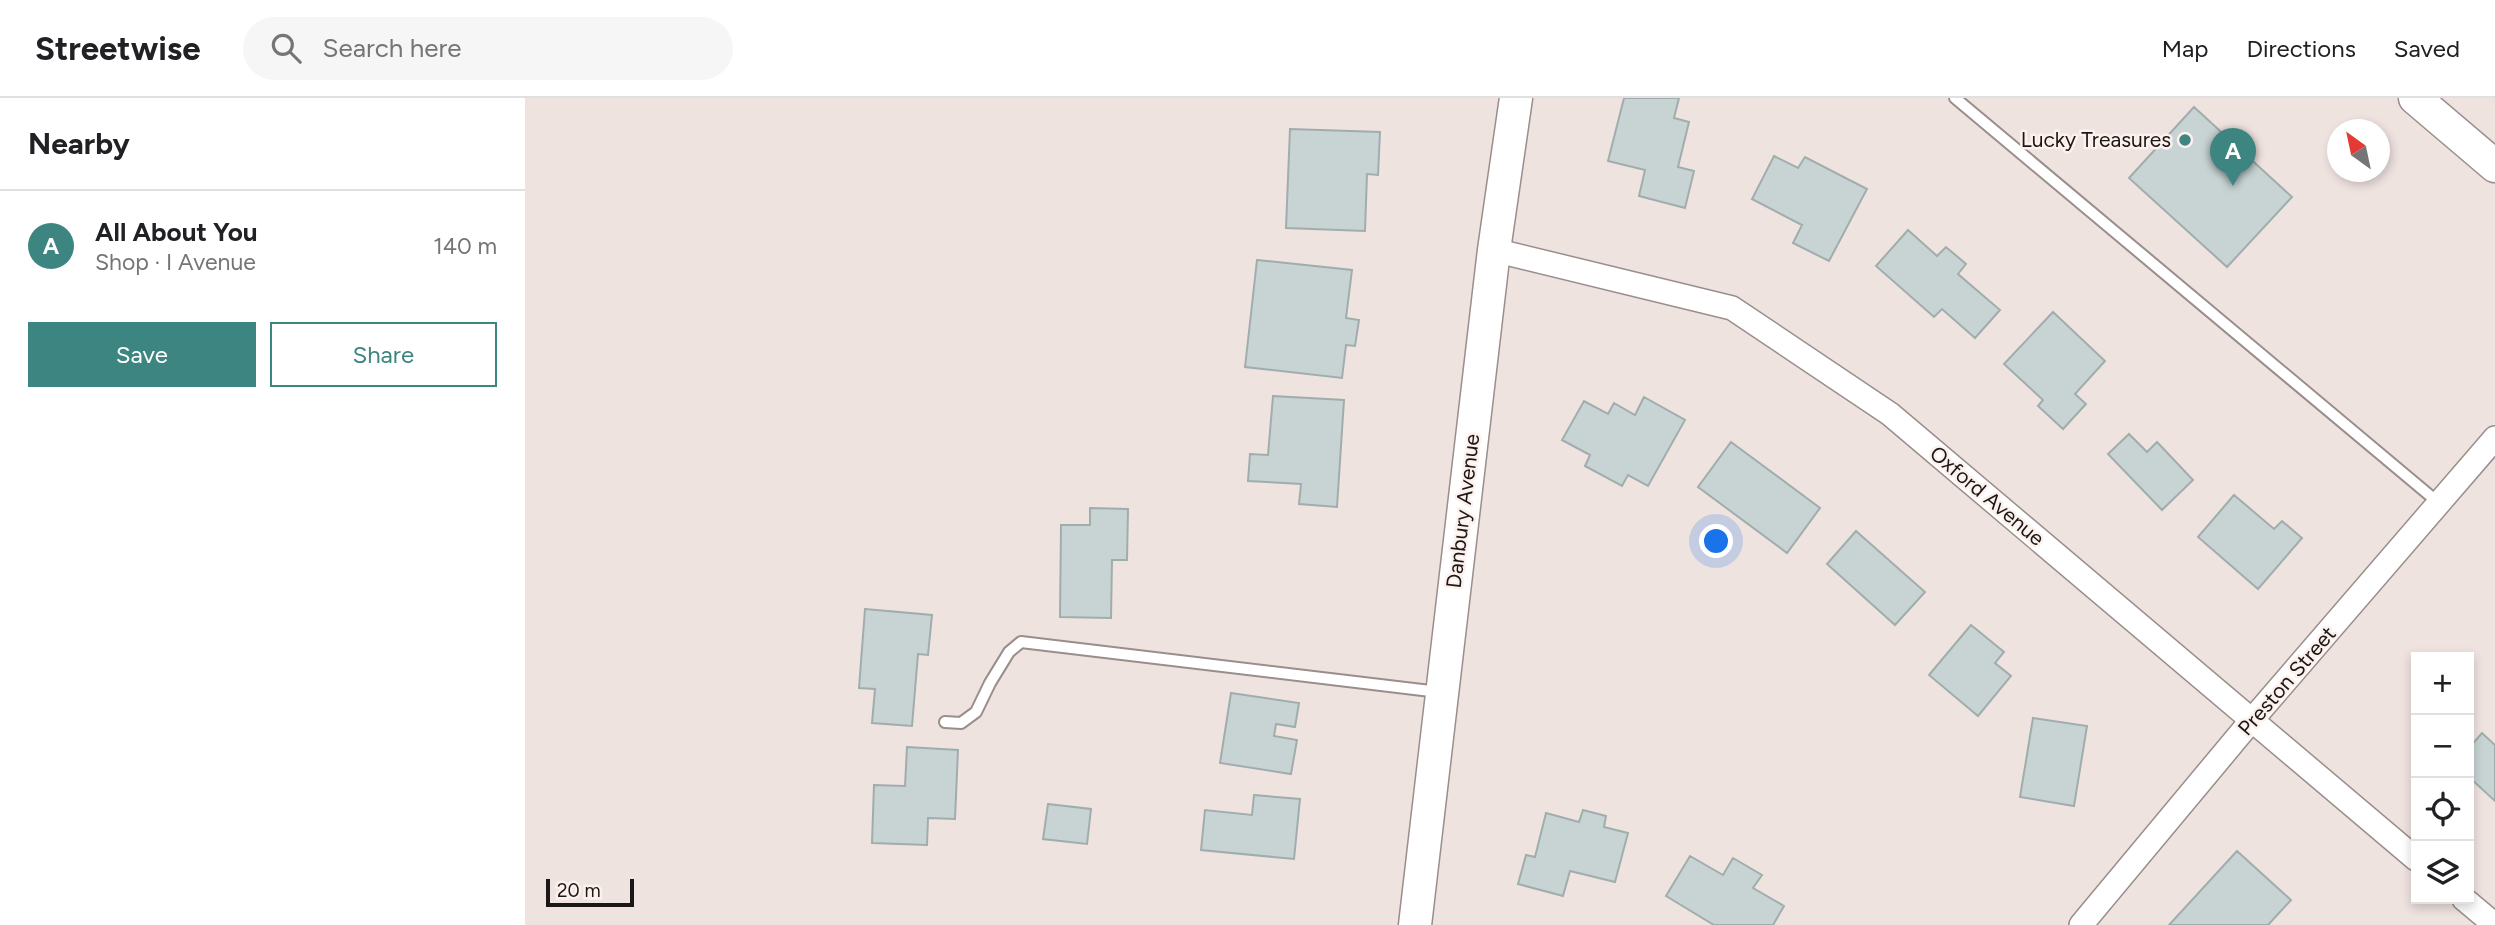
<!DOCTYPE html>
<html lang="en">
<head>
<meta charset="utf-8">
<style>
  :root { --surface:#fff; --page:#f6f6f6; --text:#202124; --muted:#757577; --line:#e0e0e0; --accent:#3d8581 }
  body { margin:0; font-family:Figtree,sans-serif; background:var(--page); color:var(--text) }
  .controls { position:absolute; right:21px; bottom:21px; display:grid; overflow:hidden; border-radius:0px; box-shadow:0 4px 10px #0003 }
  .controls button { width:63px; height:63px; display:grid; place-items:center; padding:0; border:0; border-bottom:2px solid var(--line); background:var(--surface); color:var(--text); font:35px sans-serif }
  .compass { position:absolute; left:1802px; top:21px; width:63px; height:63px; border-radius:50%; background:var(--surface); box-shadow:0 4px 10px #0003; rotate:327deg }
  .scale { position:absolute; left:21px; bottom:18px; width:88px; box-sizing:border-box; padding-left:7px; border:4px solid #1b1716; border-top:0; font-size:19px; line-height:24px; white-space:nowrap; color:#1b1716; -webkit-text-stroke:5px #fdf1ed; paint-order:stroke }
  .you { position:absolute; left:1192px; top:444px; width:24px; height:24px; margin:-18px; border:5px solid #fff; border-radius:50%; background:#1a73e8; box-shadow:0 0 0 10px #1a73e833 }
  .badge { display:grid; place-items:center; width:46px; height:46px; border-radius:50%; background:var(--accent); color:#fff; font-size:23px; font-weight:700 }
  .pin { position:absolute; translate:-50% -58px; filter:drop-shadow(0 2px 4px #0008) }
  .pin::after { content:''; position:absolute; top:37px; width:24px; height:21px; background:inherit; clip-path:polygon(0 0,100% 0,50% 100%) }
  .list { margin:0; padding:0; list-style:none }
  h2 { display:flex; justify-content:space-between; align-items:center; height:91px; margin:0; padding:0 28px; font-size:30px }
  h2 small { font-size:23px; font-weight:400; color:var(--muted) }
  .list li { display:grid; grid-template-columns:46px 1fr auto; gap:21px; align-items:center; box-sizing:border-box; height:112px; padding:0 28px; border-top:2px solid var(--line) }
  .list b { display:block; font-size:26px; white-space:nowrap }
  .list p { margin:0; font-size:23px; white-space:nowrap; color:var(--muted) }
  .list em { font-size:23px; font-style:normal; color:var(--muted) }
  .actions { display:flex; gap:14px; padding:21px 28px }
  .actions a { flex:1; padding:16px 0; border:2px solid var(--accent); border-radius:0px; text-align:center; font-size:24px; color:var(--accent) }
  .actions .main { background:var(--accent); color:#fff }
  .icon { flex:none; width:38px; height:38px; fill:none; stroke:currentColor; stroke-width:2; stroke-linecap:round; stroke-linejoin:round }
  .map { position:relative; flex:none; width:1970px; height:827px; overflow:hidden }
  header { display:flex; align-items:center; gap:42px; box-sizing:border-box; height:98px; padding:0 35px; background:var(--surface); border-bottom:2px solid var(--line) }
  header strong { font-size:33px }
  nav { display:flex; gap:38px; margin-inline-start:auto; font-size:24px }
  .search { width:490px; height:63px; background:var(--page); display:flex; align-items:center; gap:18px; box-sizing:border-box; padding:0 24px; border-radius:38px; color:var(--muted); font-size:26px }
  main { display:flex }
  aside { flex:1; background:var(--surface) }
  .map>svg:first-child { display:block }
</style>
</head>
<body>
<header>
<strong>Streetwise</strong>
<div class="search"><svg class="icon" aria-label="search" viewBox="0 0 24 24"><circle cx="10" cy="10" r="6"/><path d="M15 15l6 6"/></svg>Search here</div>
<nav><a>Map</a><a>Directions</a><a>Saved</a></nav>
</header>
<main>
<aside>
<h2>Nearby<small></small></h2>
<ul class="list">
<li><span class="badge">A</span><div><b>All About You</b><p>Shop · I Avenue</p></div><em>140 m</em></li>
</ul>
<div class="actions"><a class="main">Save</a><a>Share</a></div>
</aside>
<div class="map">
<svg width="1970" height="827" viewBox="0 0 1970 827">
  <rect width="100%" height="100%" fill="#efe3e0"/>
  <path fill="#c7d4d3" stroke="#a1adac" stroke-width="2" d="M1099 0H1154L1149 20 1164 24 1153 69 1169 73 1160 110 1114 98 1120 72 1083 63Z
    M1669 9 1767 99 1702 169 1604 80Z
    M765 31 855 34 853 77 842 76 840 133 761 130Z
    M1249 58 1273 70 1280 59 1342 91 1304 163 1268 145 1277 127 1227 101Z
    M1383 132 1412 158 1421 149 1441 166 1433 176 1475 212 1450 240 1417 211 1409 219 1351 168Z
    M732 162 827 172 821 220 834 222 830 248 821 247 817 280 720 269Z
    M1528 214 1580 263 1550 296 1561 306 1538 331 1513 308 1518 302 1479 266Z
    M748 298 819 302 812 409 774 406 776 386 723 383 725 356 743 357Z
    M1119 299 1160 322 1123 388 1103 377 1097 388 1060 368 1065 357 1037 342 1059 303 1083 316 1089 305 1110 317Z
    M1604 336 1622 354 1632 344 1668 382 1637 412 1583 356Z
    M1206 344 1295 410 1262 455 1173 389Z
    M1709 397 1749 431 1757 423 1777 440 1733 491 1673 439Z
    M565 410 603 411 602 462H587L586 520 535 519 536 427H565Z
    M1331 433 1400 494 1370 527 1302 466Z
    M340 511 407 517 403 557 393 556 387 628 347 625 350 591 334 590Z
    M1446 527 1479 554 1470 565 1486 578 1453 618 1404 577Z
    M706 595 774 605 770 629 751 626 749 638 772 642 766 676 695 665Z
    M1508 620 1562 628 1549 708 1495 699Z
    M1957 635 1970 647V703L1944 679V650Z
    M382 649 433 652 430 721 403 720 402 747 347 745 349 687 380 688Z
    M729 697 775 701 769 761 676 752 680 712 727 717Z
    M523 706 566 711 562 746 518 741Z
    M1058 712 1081 718 1079 729 1103 735 1090 784 1045 773 1038 798 993 786 1001 757 1010 759 1021 715 1054 724Z
    M1712 753 1766 802 1743 827H1644Z
    M1165 758 1198 777 1208 760 1237 777 1228 790 1259 808 1248 827H1189L1141 798Z"/>
  <g fill="none" stroke-linecap="round" stroke-linejoin="round">
    <g stroke="#998e8b" stroke-width="14">
      <path id="lane" d="M1430 0 1915 406
        M420 624 436 625 451 614 465 585 484 554 496 544 914 594"/>
    </g>
    <g stroke="#998e8b" stroke-width="26">
      <path id="street" d="M969 152 1207 210 1365 316 1891 761
        M1939 801 1970 827
        M1556 827 1726 623 1970 340"/>
    </g>
    <g stroke="#998e8b" stroke-width="35">
      <path id="secondary" d="M1890 0 1970 68
        M890 827 969 152 991 0"/>
    </g>
    <use href="#lane" stroke="#fff" stroke-width="10"/>
    <use href="#street" stroke="#fff" stroke-width="23"/>
    <use href="#secondary" stroke="#fff" stroke-width="32"/>
  </g>
  <circle fill="#3d8581" stroke="#fdf1ed" stroke-width="2.5" cx="1660" cy="42" r="7"/>
  <g text-anchor="middle" stroke-width="5" stroke-linejoin="round" paint-order="stroke">
    <g font-size="21" fill="#1b1716" stroke="#fdf1ed" text-anchor="end">
      <text x="1646" y="49">Lucky Treasures</text>
    </g>
    <g font-size="21" fill="#1b1716" stroke="#fdf1ed">
      <text transform="translate(1462 398) rotate(40)" y="7">Oxford Avenue</text>
      <text transform="translate(938 413) rotate(-83)" y="7">Danbury Avenue</text>
      <text transform="translate(1762 583) rotate(-49)" y="7">Preston Street</text>
    </g>
  </g>
</svg>
<div class="controls">
<button>+</button>
<button>−</button>
<button><svg class="icon" aria-label="locate" viewBox="0 0 24 24"><circle cx="12" cy="12" r="6"/><path d="M12 2v4M12 18v4M2 12h4M18 12h4"/></svg></button>
<button><svg class="icon" aria-label="layers" viewBox="0 0 24 24"><path d="M12 4l9 5-9 5-9-5zM3 14l9 5 9-5"/></svg></button>
</div>
<svg class="compass" viewBox="-18 -18 36 36"><path d="M0-13l5 13h-10z" fill="#e53935"/><path d="M0 13l5-13h-10z" fill="#757577"/></svg>
<div class="scale">20 m</div>
<div class="you"></div>
<div class="pin badge" style="left:1708px;top:88px">A</div>
</div>
</main>
</body>
</html>
